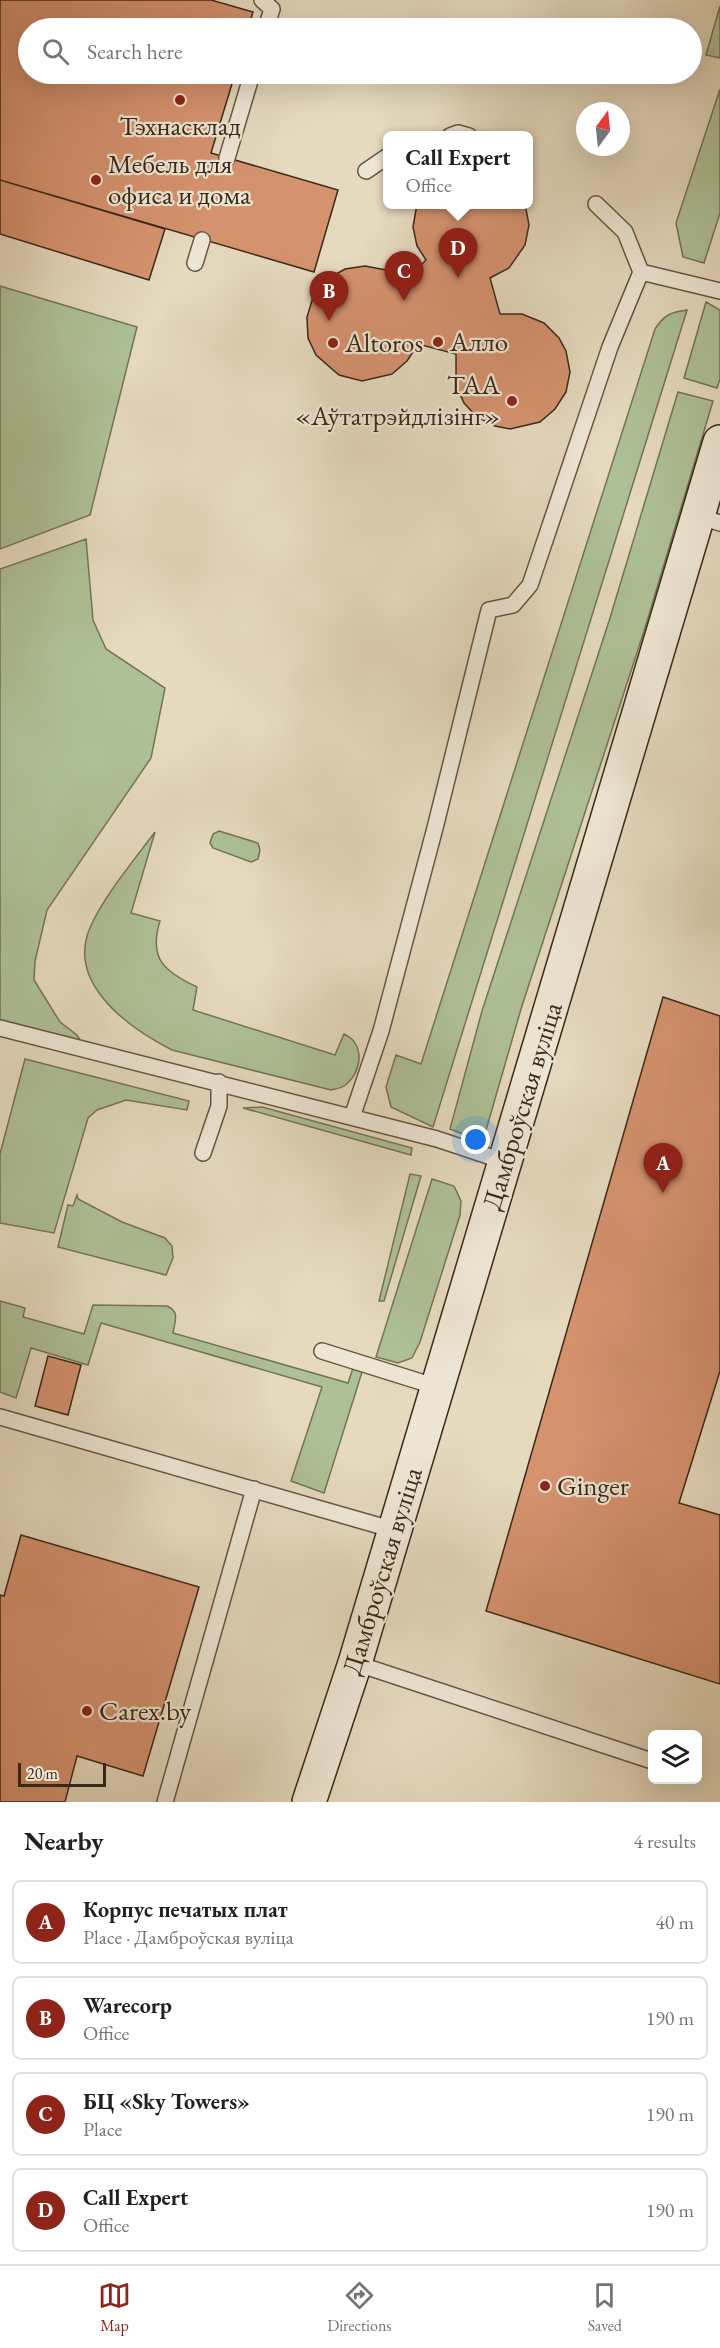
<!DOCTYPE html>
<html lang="en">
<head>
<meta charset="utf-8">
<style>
  :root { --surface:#fff; --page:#f6f6f6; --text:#202124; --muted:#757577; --line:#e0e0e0; --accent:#8f2418 }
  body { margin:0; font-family:"EB Garamond",serif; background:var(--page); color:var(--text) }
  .controls { position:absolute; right:18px; bottom:18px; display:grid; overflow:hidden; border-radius:9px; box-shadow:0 6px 24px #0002 }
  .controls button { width:54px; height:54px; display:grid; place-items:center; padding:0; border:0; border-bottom:2px solid var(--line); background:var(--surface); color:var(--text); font:30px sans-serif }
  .compass { position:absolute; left:576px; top:102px; width:54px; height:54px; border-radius:50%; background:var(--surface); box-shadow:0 6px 24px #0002; rotate:15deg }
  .scale { position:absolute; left:18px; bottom:15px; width:88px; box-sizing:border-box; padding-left:6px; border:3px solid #3b2918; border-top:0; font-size:16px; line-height:21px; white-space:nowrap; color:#3b2918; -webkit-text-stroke:4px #eee6d5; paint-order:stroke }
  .you { position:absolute; left:476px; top:1140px; width:21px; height:21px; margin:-15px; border:4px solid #fff; border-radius:50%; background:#1a73e8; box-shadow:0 0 0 9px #1a73e833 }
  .badge { display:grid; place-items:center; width:39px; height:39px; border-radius:50%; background:var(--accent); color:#fff; font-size:20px; font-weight:700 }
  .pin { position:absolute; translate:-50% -50px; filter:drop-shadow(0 2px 3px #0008) }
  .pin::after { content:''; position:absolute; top:32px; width:21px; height:18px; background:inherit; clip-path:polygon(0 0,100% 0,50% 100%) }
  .popup { position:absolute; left:383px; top:131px; width:150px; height:78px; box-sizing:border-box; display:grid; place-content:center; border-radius:9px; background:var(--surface); filter:drop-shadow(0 2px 4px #0005); font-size:20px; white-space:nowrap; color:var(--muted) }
  .popup b { font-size:22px; color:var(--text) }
  .popup::after { content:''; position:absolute; left:50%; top:100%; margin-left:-12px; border:12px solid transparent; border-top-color:var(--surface) }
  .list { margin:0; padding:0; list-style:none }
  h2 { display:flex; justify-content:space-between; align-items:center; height:78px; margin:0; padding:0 24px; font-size:26px }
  h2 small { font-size:20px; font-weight:400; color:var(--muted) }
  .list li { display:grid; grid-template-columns:39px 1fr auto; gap:18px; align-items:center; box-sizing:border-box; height:84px; margin:0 12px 12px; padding:0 12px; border:2px solid var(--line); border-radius:9px }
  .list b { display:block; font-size:22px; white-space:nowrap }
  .list p { margin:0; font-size:20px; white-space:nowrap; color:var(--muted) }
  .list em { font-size:20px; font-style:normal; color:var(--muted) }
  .icon { flex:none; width:33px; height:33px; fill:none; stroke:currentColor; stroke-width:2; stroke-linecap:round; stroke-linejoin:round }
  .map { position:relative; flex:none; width:720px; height:1802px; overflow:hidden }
  .search { position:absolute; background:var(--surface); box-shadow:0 6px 24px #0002; left:18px; right:18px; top:18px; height:66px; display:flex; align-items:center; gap:15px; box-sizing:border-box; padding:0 21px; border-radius:33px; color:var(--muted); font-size:22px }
  .sheet { height:462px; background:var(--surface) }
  nav { display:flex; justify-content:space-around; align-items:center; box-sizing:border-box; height:84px; border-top:2px solid var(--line); background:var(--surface); font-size:16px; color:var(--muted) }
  nav a { display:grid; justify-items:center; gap:3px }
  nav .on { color:var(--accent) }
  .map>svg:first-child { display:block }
</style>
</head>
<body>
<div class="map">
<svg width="720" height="1802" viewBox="0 0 720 1802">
  <rect width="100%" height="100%" fill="#e5d9be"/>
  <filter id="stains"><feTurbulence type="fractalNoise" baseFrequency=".00333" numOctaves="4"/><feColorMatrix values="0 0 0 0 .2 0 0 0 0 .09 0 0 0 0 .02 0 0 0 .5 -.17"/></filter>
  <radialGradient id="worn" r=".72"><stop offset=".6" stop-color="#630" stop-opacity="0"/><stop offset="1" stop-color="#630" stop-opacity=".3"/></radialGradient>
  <path fill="#aec096" stroke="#747457" stroke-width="1.5" d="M720 6V58L706 55Z
    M720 89V213L704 263 683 257 676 223Z
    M0 286 137 327 90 515 0 549Z
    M706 302 720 310V379L717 388 684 378Z
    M687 310 464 1027 433 1127 391 1107 386 1087 396 1055 421 1064 655 329C664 315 671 312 687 310Z
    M678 392 713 401 645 628 521 1009 486 1130 479 1137H470L450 1129 482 1011 610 618Z
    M86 539 93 620 106 649 165 688 151 758 47 910 35 961 34 980 60 1022 77 1035 83 1045 0 1022V569Z
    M219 831 258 843 260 850 258 859 251 862 213 848 210 843 213 834Z
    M155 832 131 913 160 921C148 959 165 972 197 987L193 1010 335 1055 344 1034C366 1044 362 1073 344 1086 341 1088 335 1089 331 1090L172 1050C133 1030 72 989 87 936 97 904 135 859 155 832Z
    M25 1059 189 1101 187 1110 126 1100 97 1110 88 1118 54 1233 0 1223V1154Z
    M262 1107 412 1148 411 1155 243 1108Z
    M410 1174 421 1176 384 1301H379Z
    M432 1179 454 1186 461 1201 460 1215 420 1342 412 1358 398 1363 376 1357Z
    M77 1195 78 1199 122 1222 165 1238 172 1246 173 1258 166 1275 58 1247 68 1205 73 1206Z
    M0 1301 25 1308 23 1317 84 1334 93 1305 167 1306C180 1312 175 1320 173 1333L348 1383 354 1365 363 1369 324 1493 291 1481 322 1387 101 1323 88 1365 31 1348 16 1398 0 1392Z"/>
  <path fill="#d5926f" stroke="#3b2918" stroke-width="1.5" d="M0 0H211L253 12 248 28H28V74H235L211 153 338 190 314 272 0 180Z
    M0 180 165 229 149 280 0 234Z
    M417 204H525L529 225 525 245 509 268 490 278 500 314H522L544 323 559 338 566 351 570 372 566 392 555 409 540 422 510 429 495 426 477 417 464 403 456 385V354L418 344 407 361 392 374 362 381 339 375 316 355 308 338 307 317 314 294 327 279 345 269 365 266 386 270 404 282 426 260 417 246 413 227Z
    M663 997 720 1016V1371L679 1503 720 1515V1684L486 1611Z
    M48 1356 81 1365 68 1415 35 1406Z
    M21 1535 199 1587 143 1776 77 1756 65 1802H0V1595L4 1596Z"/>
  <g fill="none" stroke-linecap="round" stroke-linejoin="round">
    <g stroke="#665542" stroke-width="18">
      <path id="lane" d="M262 0 272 9 266 28
        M450 136 458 133 469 136
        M227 158 252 74
        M366 171 388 156
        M195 263 202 240
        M641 272 720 291
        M698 516 720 523
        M0 1028 437 1139 506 1162
        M352 1117 381 1031 435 828 489 610 513 605 530 585 610 347 641 272 625 232 596 204
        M203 1153 219 1106V1082
        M322 1351 437 1387
        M0 1417 394 1530
        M355 1663 652 1761
        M165 1802 254 1489"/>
    </g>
    <g stroke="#3b2918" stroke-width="36">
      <path id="secondary" d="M309 1802 355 1663 720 442"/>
    </g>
    <use href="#lane" stroke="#eee6d5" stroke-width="15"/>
    <use href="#secondary" stroke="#eee6d5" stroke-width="33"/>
  </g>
  <g fill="#8f2418" stroke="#eee6d5" stroke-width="2">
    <circle cx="180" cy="100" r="6"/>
    <circle cx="96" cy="180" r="6"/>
    <circle cx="438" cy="342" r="6"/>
    <circle cx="333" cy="343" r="6"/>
    <circle cx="512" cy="401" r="6"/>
    <circle cx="545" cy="1486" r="6"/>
    <circle cx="87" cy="1711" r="6"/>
  </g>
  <g text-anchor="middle" stroke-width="4.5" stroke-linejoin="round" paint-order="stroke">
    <g font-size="27" fill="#3b2918" stroke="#eee6d5" text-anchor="start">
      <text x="180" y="135" text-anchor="middle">Тэхнасклад</text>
      <text x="108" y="173">Мебель для<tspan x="108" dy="31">офиса и дома</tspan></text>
      <text x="450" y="351">Алло</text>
      <text x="345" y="352">Altoros</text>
      <text x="500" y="394" text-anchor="end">ТАА<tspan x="500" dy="31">«Аўтатрэйдлізінг»</tspan></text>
      <text x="557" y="1495">Ginger</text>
      <text x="99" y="1720">Carex.by</text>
    </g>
    <g font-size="27" fill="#3b2918" stroke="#eee6d5">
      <text transform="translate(522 1106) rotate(-73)" y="9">Дамброўская вуліца</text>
      <text transform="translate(382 1571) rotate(-73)" y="9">Дамброўская вуліца</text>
    </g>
  </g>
  <rect width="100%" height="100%" filter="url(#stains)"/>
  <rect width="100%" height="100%" fill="url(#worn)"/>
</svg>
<div class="controls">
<button><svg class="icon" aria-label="layers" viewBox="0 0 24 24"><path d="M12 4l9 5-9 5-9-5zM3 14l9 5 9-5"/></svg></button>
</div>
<svg class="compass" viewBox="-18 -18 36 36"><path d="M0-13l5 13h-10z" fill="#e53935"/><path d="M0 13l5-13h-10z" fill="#757577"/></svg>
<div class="scale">20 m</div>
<div class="you"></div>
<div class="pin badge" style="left:663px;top:1193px">A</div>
<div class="pin badge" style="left:329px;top:321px">B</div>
<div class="pin badge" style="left:404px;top:301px">C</div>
<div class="pin badge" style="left:458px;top:278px">D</div>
<div class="popup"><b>Call Expert</b>Office</div>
<div class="search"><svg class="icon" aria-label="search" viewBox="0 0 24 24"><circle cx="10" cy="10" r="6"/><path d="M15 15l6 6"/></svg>Search here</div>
</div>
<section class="sheet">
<h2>Nearby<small>4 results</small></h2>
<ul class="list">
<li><span class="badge">A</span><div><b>Корпус печатых плат</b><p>Place · Дамброўская вуліца</p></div><em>40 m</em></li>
<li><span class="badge">B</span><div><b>Warecorp</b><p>Office</p></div><em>190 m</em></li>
<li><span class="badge">C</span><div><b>БЦ «Sky Towers»</b><p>Place</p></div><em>190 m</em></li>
<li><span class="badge">D</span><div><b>Call Expert</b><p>Office</p></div><em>190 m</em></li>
</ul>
</section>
<nav>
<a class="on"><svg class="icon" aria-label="map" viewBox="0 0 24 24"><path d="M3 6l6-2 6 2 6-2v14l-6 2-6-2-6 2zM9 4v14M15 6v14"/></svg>Map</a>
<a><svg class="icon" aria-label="directions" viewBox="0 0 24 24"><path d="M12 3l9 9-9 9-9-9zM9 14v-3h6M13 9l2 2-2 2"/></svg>Directions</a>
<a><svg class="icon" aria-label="saved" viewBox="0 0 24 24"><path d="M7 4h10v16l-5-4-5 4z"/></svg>Saved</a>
</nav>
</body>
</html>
